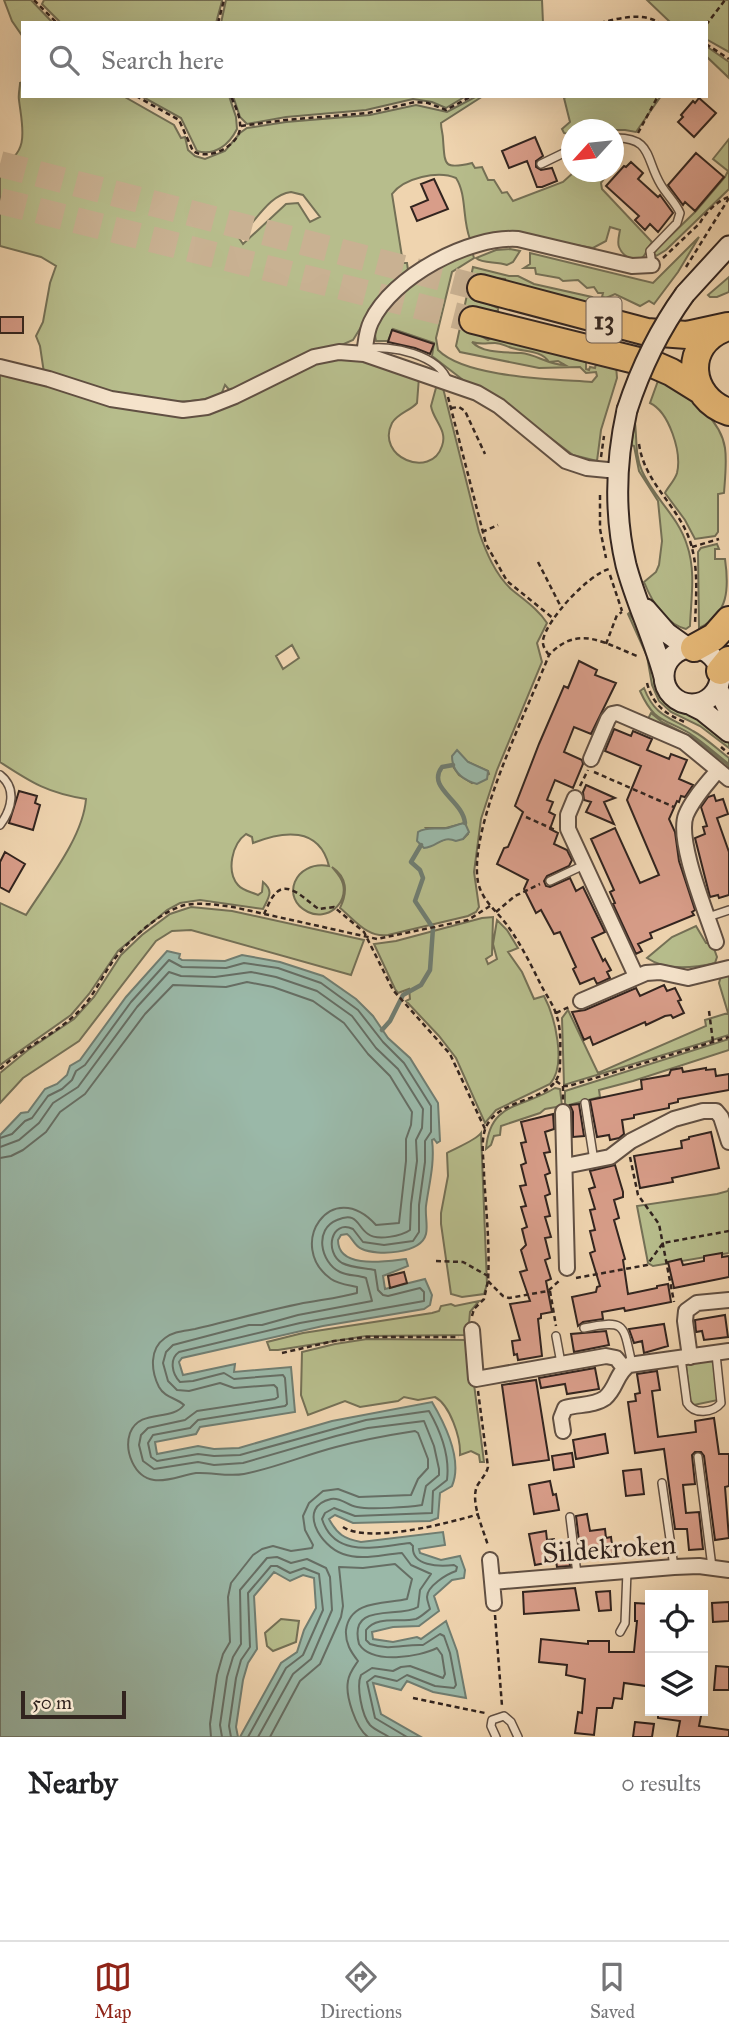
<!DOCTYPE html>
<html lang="en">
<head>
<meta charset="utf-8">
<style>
  :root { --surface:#fff; --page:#f2f2f2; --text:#202124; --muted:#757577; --line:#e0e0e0; --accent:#8f2418 }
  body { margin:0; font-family:"IM FELL Great Primer",serif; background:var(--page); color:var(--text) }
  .controls { position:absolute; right:21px; bottom:21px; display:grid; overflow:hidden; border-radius:0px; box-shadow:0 7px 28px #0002 }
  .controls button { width:63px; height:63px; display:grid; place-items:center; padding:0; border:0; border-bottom:2px solid var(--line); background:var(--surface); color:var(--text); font:35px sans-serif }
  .compass { position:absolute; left:561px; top:119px; width:63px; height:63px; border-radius:50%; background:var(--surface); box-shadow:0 7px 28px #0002; rotate:243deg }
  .scale { position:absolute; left:21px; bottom:18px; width:105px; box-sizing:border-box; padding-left:7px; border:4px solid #32241f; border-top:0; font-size:19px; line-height:24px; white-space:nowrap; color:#32241f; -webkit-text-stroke:5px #f5e3cb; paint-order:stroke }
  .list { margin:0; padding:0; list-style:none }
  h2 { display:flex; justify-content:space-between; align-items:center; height:91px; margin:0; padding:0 28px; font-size:30px }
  h2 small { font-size:23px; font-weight:400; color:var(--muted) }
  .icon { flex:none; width:38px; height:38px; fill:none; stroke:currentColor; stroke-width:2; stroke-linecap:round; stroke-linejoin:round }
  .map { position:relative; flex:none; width:729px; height:1737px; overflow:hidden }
  .search { position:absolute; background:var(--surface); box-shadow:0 7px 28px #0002; left:21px; right:21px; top:21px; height:77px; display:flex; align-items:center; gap:18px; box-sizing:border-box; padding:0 24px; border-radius:0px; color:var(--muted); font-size:26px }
  .sheet { height:203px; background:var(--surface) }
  nav { display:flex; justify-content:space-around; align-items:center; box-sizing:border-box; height:98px; border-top:2px solid var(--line); background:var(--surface); font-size:19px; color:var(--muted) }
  nav a { display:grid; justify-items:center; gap:4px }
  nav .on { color:var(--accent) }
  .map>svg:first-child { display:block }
</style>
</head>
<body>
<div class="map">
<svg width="729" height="1737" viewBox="0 0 729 1737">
  <rect width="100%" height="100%" fill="#efd4af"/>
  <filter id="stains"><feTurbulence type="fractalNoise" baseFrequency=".00286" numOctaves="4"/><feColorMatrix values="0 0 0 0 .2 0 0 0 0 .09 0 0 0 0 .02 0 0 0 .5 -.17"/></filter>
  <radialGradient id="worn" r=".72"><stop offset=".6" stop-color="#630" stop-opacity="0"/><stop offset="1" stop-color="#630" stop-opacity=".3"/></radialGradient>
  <path fill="#b7bd8c" stroke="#747056" stroke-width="2" fill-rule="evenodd" d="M4 0H31L53 23H23V37L12 21Z
    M44 0H222V1L216 23H61L42 4Z
    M226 0H542L543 23H221Z
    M647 0H729V52L706 39V23H671Z
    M706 46 729 62V78L706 56Z
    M23 82V96H123L174 125 181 138 185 137 188 150 195 156 205 159 225 151 240 133 247 128 286 122 370 115 416 105 447 112 477 96H483L441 123C441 129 443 134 443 139 445 165 443 170 472 163L475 168 482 167 488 180H494L502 193 507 192 513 201 563 182 574 172H609L601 183 602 189 652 242C648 247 646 254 643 257 635 265 622 255 619 247 617 242 619 236 620 230L610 227 606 241 593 248 506 233 470 239C462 219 467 195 456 178 438 170 404 178 392 194L403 263H407L408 270 366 319 353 340 232 393 225 385 221 395C164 414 100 389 44 373L40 346 36 336 43 322 50 283 56 266 41 257 0 246V165C31 154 22 126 19 100 18 94 20 88 20 83ZM291 192 303 195 320 217 310 222 298 203 286 204 243 244 237 235 244 232C257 219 271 194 291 192Z
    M141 96H229L236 117 237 129C229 145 215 156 197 151L181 118Z
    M233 96H466L446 108 432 102 413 99 366 110 286 117 247 124 240 117Z
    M568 96H661L636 132 625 130H572L571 135 564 133 562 129 570 122 564 98Z
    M729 139V189L666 250 656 256 654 253 658 248 696 211 725 177 728 171 713 159Z
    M699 237 678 272 654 304 649 301 640 306 615 294 606 298 602 297 603 293H598L594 287 587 288 578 280 563 281 559 278 536 274 535 268H524L530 264V253L653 283Z
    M510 249 520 251 513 262 507 265C496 261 483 264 476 258L496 250Z
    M472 251 474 258 452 272 436 338 438 350C466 378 553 379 592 382L597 376 596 372 586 373 580 367 539 368 460 352 456 346 473 267 509 276H518L534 284 592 297 597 301 609 302 607 308 504 285 505 279 492 278 486 303 498 308V311H480L476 333 488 340 491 338 488 333 554 350 586 362V369L589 370 590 367 595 368 596 364 616 365 617 378 601 430 597 461 573 455 500 400 467 383 432 356 434 343 393 329 388 341H376C366 302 444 265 472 251ZM472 342C480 345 487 343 495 343 502 343 505 346 512 348 525 352 541 350 549 362L558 361 565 365C548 365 536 354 521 353 507 352 483 354 472 342Z
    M729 277V292L717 297H710L708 295Z
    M338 357 356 358 419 377 417 403C410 411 398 413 392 423 375 457 431 480 442 446 448 430 433 420 431 406L437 384 443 388 479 532C486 552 495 574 511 589 524 600 538 609 547 623L537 643 542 662 497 770 481 819 474 872 479 907 476 912 468 916 388 935C367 938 355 920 340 908 348 892 347 877 332 867 335 871 341 876 343 884 348 904 327 921 308 912 280 899 294 860 329 866 319 826 283 831 253 843L252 837 246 834C232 844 226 871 238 885 243 891 252 892 258 895L262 892 263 882C274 891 269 897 263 909L200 900 180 903 167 910 118 951 89 994 71 1015 0 1065V903L26 915C46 883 83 838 86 799 48 793 32 783 0 762V372L107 403 153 413 183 416 301 367ZM292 645 299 658 283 669 276 656ZM468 762 488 771 489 774 472 783 459 775 454 768ZM465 823 468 834 463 839 449 838 437 842 426 828H446Z
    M659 378C685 396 720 415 725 448 727 462 725 478 724 493L718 494V532L715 536 695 539 685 520 665 493C668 487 675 480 677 473 682 452 669 412 650 403Z
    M635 423C637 439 635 455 642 471 654 498 678 516 687 545 696 571 691 599 690 626L686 629C664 623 652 602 644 582L656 572 659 565 662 541 658 501 639 471 634 446 631 445Z
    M717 544 719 549H715V559H725C729 587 729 615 699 628L698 552 701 548Z
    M629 613C640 629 648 643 652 662 655 674 653 687 661 698 670 710 682 710 694 716 707 722 718 733 729 741V748L700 726 671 712 659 701 652 685 647 656 628 614Z
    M644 688C655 717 670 717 693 731 706 738 717 749 729 758V764C716 754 703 742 689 733 663 718 654 722 640 691Z
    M651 713 662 722 694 738 729 766V774L647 721Z
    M191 907 232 911 364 940 351 975 191 930 172 931 156 941 79 1041 23 1078 0 1103V1073L28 1050 74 1019 94 997 121 955 142 935 170 914Z
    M493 917 492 955 486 959 488 964 497 959 493 944 497 920 507 930 518 948 508 952 522 972 534 999 544 996C555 1017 567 1065 550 1084L496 1110 485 1123 456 1058 439 1036 406 1001 410 999 409 989 398 993 395 989 374 944 396 941 482 918Z
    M696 926 706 943H712L717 957 715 963C694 968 666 971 647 958L672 937Z
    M729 974V1035L564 1085 562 1018 568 1010 598 1073 706 1026 705 1020 728 1013 719 983 721 976Z
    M729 1039V1050L633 1081 599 1090 600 1097 565 1106V1091Z
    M555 1088 560 1089 562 1106 545 1109 540 1113 501 1126 500 1135 494 1136 491 1145 486 1149C490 1101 521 1109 555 1088Z
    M481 1133 487 1284 484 1294 462 1297 451 1294 441 1224V1213L448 1176 447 1153C456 1148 476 1140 481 1133Z
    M729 1188V1253L653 1266 648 1263 637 1206 717 1194 728 1191Z
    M479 1301 470 1312 468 1335 366 1336 278 1350H270L267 1342 303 1333 432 1313 439 1311 441 1306 451 1304 455 1306Z
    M367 1339 469 1340 471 1381V1384H474L484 1462H480L479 1455 471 1451 460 1455C461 1438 450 1405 435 1397L418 1400 404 1397 398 1401 360 1407 345 1401 308 1415 301 1395 302 1352 335 1344Z
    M710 1359 714 1364 718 1400 694 1405 690 1400 686 1365 689 1362Z
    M281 1619 299 1621 296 1642 273 1651 267 1646 265 1633Z"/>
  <path fill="#9ab8a8" stroke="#707d71" stroke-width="2" d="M457 750 468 762 488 771 487 779 477 784C463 780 452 772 452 756Z
    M465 823 469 832 463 839 456 841C441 835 438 847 424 848L417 841 418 832C428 826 437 830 448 828 454 826 459 824 465 823Z
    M167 951 180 954 179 958 182 960 225 961 242 955 280 962 323 976 356 999 373 1016 388 1038 410 1058 438 1103 440 1141 437 1143 434 1139 432 1140C435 1163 429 1184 426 1206 425 1215 428 1226 426 1234 421 1254 377 1256 362 1249 354 1246 353 1238 347 1234L341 1235 338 1240C338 1270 387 1261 406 1259L408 1266 383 1276 385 1289 425 1279 432 1295 430 1305 424 1309 323 1326 182 1358 179 1362 183 1375 235 1364 234 1372 291 1367 295 1412 200 1427 196 1434 155 1442 157 1454 198 1446 214 1449 239 1448 332 1421 432 1402C445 1424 463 1460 452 1486L440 1493 438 1518 430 1521 353 1523 335 1515 329 1519C337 1534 344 1539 361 1542L443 1532 445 1545 419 1549 420 1553 441 1560 460 1556 465 1570 464 1578 452 1580 434 1596 439 1611 419 1626 393 1627 372 1632 373 1639 393 1642 417 1637 421 1639 446 1621 457 1651 466 1698 433 1692 407 1681 401 1690 373 1683 381 1714 421 1737H240L281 1663 297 1652 304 1630 316 1608 314 1578 303 1575 290 1581 274 1572 254 1596 257 1649 248 1663 243 1680 236 1727 238 1737H0V1135L21 1113 28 1112 45 1089 57 1084 67 1075 70 1066 80 1060 126 997Z"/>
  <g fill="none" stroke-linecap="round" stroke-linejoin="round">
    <path stroke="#666e64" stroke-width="2" d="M0 1138 12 1134 25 1121 32 1118 48 1096 62 1089 72 1080 76 1071 85 1065 131 1002 169 960 182 967 226 968 244 963 278 968 321 983 358 1010 383 1042 404 1063 431 1106V1132L425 1141V1162L419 1205V1232L413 1241 384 1245 363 1242 353 1229C331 1219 324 1252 342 1263 352 1268 365 1268 375 1270L378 1290 383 1295 388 1296 420 1288 424 1292V1301L300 1323 179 1352C169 1359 172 1374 180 1382L193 1381 224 1373 234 1379 283 1375 285 1378 287 1404 285 1406 198 1420 190 1428 153 1435 148 1443 151 1457 157 1461 198 1454 214 1456 240 1455 366 1420 429 1411C441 1432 450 1456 447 1480L433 1491 432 1513 355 1516 334 1508 325 1513 322 1519C335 1560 379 1546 410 1543L413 1546C411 1566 439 1567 454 1565L457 1567 456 1571C447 1574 427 1586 427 1597 427 1601 429 1605 430 1609 426 1612 421 1617 416 1619 400 1623 377 1615 366 1630V1640L370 1644C391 1651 403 1644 423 1645L440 1634 444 1636 450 1653 456 1685 454 1688 435 1686 407 1675 397 1681 375 1676 367 1682 375 1718 407 1737
      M0 1147 19 1140 39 1123 53 1103 78 1087 137 1007 169 972 181 976 215 977 251 972 276 977 317 991 352 1016 376 1048 398 1069 423 1109 422 1128 416 1140 417 1161 411 1204 410 1230C402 1236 377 1241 368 1234 357 1227 358 1211 337 1220 314 1229 320 1262 340 1272 348 1276 358 1275 366 1278L372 1301 298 1315 262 1325H249L173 1345 166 1352 163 1363 168 1381 177 1390 189 1391 220 1383 234 1388 274 1385 277 1388 278 1397 275 1399 197 1411 185 1420 148 1428 141 1435 139 1445 143 1461 154 1469 198 1462 214 1465 243 1463 336 1436 368 1428 424 1421 434 1446 439 1469V1475L426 1486 422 1505C409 1507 370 1510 357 1507 348 1506 341 1497 331 1499 296 1507 321 1547 343 1554 362 1561 383 1554 402 1553L411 1565 431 1574 420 1590 418 1607C399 1619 348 1601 359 1644 372 1665 419 1657 437 1648L442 1655 445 1674 443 1678 410 1666 401 1667 393 1671 372 1668 361 1675C356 1686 362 1716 370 1725 375 1730 383 1733 389 1737
      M0 1158 11 1156 23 1150 46 1132 60 1112 85 1094 145 1014 173 985 226 987 247 982 273 987 313 1001 344 1023 368 1054 390 1076 412 1112 411 1125 406 1139V1161L399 1223 376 1225C331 1175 285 1246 331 1279 338 1284 348 1285 357 1287V1293C339 1298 319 1300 299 1304 264 1311 230 1321 195 1329 185 1331 174 1331 165 1338 149 1349 151 1371 159 1387 165 1398 177 1398 184 1405 171 1422 140 1408 130 1433 124 1451 134 1477 154 1480 168 1482 182 1475 196 1473 212 1472 227 1477 244 1474 275 1468 305 1455 336 1447 362 1440 389 1435 415 1431L418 1433 428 1459V1468L418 1479 411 1495 359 1497 338 1489 323 1491 309 1503 303 1516 305 1530 313 1545 312 1548 291 1551 273 1546 262 1549 253 1555 231 1583 228 1597 230 1642 223 1654 217 1675 210 1724 211 1737
      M222 1737 220 1725 227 1677 233 1657 241 1644 240 1590 267 1558 277 1557 291 1563 307 1559 326 1568 330 1577 332 1610 311 1659 293 1674 258 1737
      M231 1737 229 1726 236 1678 241 1660 250 1647 248 1593 271 1566H277L290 1573 304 1568 319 1574 323 1610 303 1655 286 1668 248 1737
      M270 1737 300 1681 320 1664 341 1617 343 1606 339 1567 363 1568 395 1564 412 1579 407 1599C387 1604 350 1599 346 1630 345 1643 351 1652 358 1661 354 1667 349 1673 348 1681 345 1696 356 1728 368 1737"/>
    <path stroke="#707d71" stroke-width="4.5" d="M453 765 442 767C426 788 463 800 465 823
      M382 1030 390 1021 403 995 421 985 430 970 433 928 415 901 423 878 420 870 411 862 421 845"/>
  </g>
  <path fill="#d89d89" stroke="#32241f" stroke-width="2" d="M699 98 716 113 694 137 678 122 683 117 681 115 693 101 695 103Z
    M535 137 543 156 536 161V167L541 170 552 168 557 181 542 187H537L527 161 509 168 502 151Z
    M696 153 724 177 695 211 685 202 683 205 668 185Z
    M631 162 643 173 638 179 658 197 660 195 673 213 658 232 650 224 645 230 635 220 639 216 606 186 624 166 626 167Z
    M434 179 448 209 417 221 411 207 428 200 421 184Z
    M0 317H23V333H0Z
    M392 330 434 344 430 354 415 348 388 342Z
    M579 661 597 670 595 675 616 683 591 734 574 727 564 752 582 760 583 764 573 788 555 780 547 800 553 802 549 812 555 815 550 829 558 833 554 844 567 850 572 860 569 866 547 876 544 881 546 886 550 887 570 878 576 891 583 887 605 932 592 938 603 961 605 959 611 970 607 972 610 978 597 984 594 978 580 984 573 969 576 967 560 932 554 934 541 910 536 913 524 889 528 880 497 864 504 848 508 847 523 812 515 806 539 744 564 686 568 688Z
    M614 729 631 736 633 731 652 739 647 750 669 759 671 754 687 760 679 779 693 785 685 797 681 796 679 802 677 801 669 819 675 832 679 861 695 910 692 912 694 915 650 933 652 938 638 944 642 951 636 954 613 904 615 903 610 892 614 890 591 839 615 828 640 883 659 875 627 800 641 766 605 751Z
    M586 785 615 798 604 802 614 824 586 812 591 802 584 800 583 792Z
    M19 791 37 796 35 803 40 805 33 830 9 823Z
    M714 795 716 801 723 799 728 814 717 818 729 852V895L719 898 718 895 710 897 695 838 705 834 703 827 707 826 701 807 708 797Z
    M5 852 25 864 9 892 0 887V862Z
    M664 985 667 991 675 988 681 1000 678 1001 684 1013 673 1018 671 1015 665 1016 646 1025 645 1022 593 1045 590 1037 584 1040 572 1012 585 1010 636 988 640 996Z
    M682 1068 683 1072 706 1068V1070L715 1069 716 1076 729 1074V1090L678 1099V1102L669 1104V1108L634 1115V1118L622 1120 624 1134 619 1138 610 1140 609 1135 597 1137 590 1100 642 1089 641 1080 669 1075 671 1070Z
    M579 1104 584 1136 573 1137V1112L570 1105Z
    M553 1114 554 1129 545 1132 550 1152 544 1153 550 1173 545 1175 550 1194 545 1196 550 1216 545 1217 551 1237 545 1238 550 1258 545 1260 551 1279 546 1281 552 1312 541 1314V1318L538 1319 542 1356 518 1360 517 1354 514 1355 512 1341 520 1340 510 1304 530 1301 520 1272 527 1270 521 1250 526 1245 522 1229 527 1227 521 1207 526 1206 520 1186 526 1185 521 1165 526 1163 521 1143 526 1142 521 1122Z
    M711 1132 719 1168 672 1178 673 1182 640 1188 634 1156 682 1148 681 1141 689 1139V1137Z
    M615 1165 623 1192V1197L614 1200 619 1218 614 1220 625 1259 623 1260 628 1294 657 1288V1286L668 1284 671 1302 625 1311 624 1308 602 1312 603 1319 583 1322 578 1326 572 1297 596 1292 597 1287 600 1286 590 1253 595 1251 590 1231 595 1230 590 1210 595 1209 589 1189 595 1187 590 1171Z
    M722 1253V1257L729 1256V1277L674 1288 668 1262 681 1259 683 1265 704 1261V1256Z
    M404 1272 407 1283 390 1288 388 1276Z
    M725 1315 728 1337 704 1340 702 1331 696 1332 695 1320Z
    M664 1324 668 1346 644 1353 642 1341 634 1343 629 1329Z
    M606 1331 609 1345 574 1352 571 1334Z
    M595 1368 599 1389 567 1394 565 1384 541 1388 539 1378Z
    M657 1371 660 1390 652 1391 658 1437 696 1432 695 1421 714 1418 719 1454H729V1486L725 1487 729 1538 715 1540 704 1456 701 1452H695L692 1455 695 1484 683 1485 686 1513 699 1512 703 1549 689 1550 687 1529H675L664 1449 635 1453 628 1402 636 1401 635 1394 640 1393 637 1374Z
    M536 1380 549 1460 513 1465 502 1385Z
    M605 1434 608 1453 576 1459 573 1440Z
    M572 1453 574 1467 554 1470 552 1456Z
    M641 1469 644 1494 626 1496 623 1471Z
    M550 1481 553 1495 556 1494 559 1510 534 1514 529 1485Z
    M587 1514 590 1531 605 1529 606 1538 611 1537 613 1553 591 1556 590 1548 580 1549 576 1516Z
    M546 1531 547 1540 554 1539 557 1552 568 1550 570 1566 557 1567 556 1561 535 1565 529 1534Z
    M575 1588 579 1610 524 1614 523 1592Z
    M610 1591 611 1610 599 1611 596 1592Z
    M729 1602V1621L713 1622 712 1603Z
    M635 1603 650 1604V1669H647L646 1686 624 1683 622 1699 614 1698 612 1708H597L594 1735 575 1733 578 1712 582 1713 585 1679 566 1675 567 1665 539 1662 541 1639 588 1644V1641H609V1652H634L637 1621H635Z
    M716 1666 729 1667V1690H714Z
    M658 1711H702L699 1726 729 1730V1737H677L680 1721 658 1718Z
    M635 1722 654 1724 652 1737H633Z"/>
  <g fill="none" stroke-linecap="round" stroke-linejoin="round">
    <path stroke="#c9b192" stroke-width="26" stroke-dasharray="26 13" stroke-linecap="butt" d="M0 164 481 288
      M0 201 473 320"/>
    <g stroke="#615043" stroke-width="10">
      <path id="lane" d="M614 138C653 137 645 159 661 185 667 195 676 203 680 213L677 223 650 251 652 265
        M541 164 572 149
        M366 349C390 344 440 355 448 382
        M0 775C17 788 12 809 0 825
        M550 881 584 865
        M708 917 729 910
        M585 1103 594 1161
        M584 1328C627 1319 623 1325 632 1364
        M556 1336 561 1363
        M681 1358 687 1403C694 1415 713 1413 721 1403L716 1354
        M698 1457 712 1567
        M662 1483 674 1567
        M570 1517 577 1574
        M620 1632 625 1623 627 1571
        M496 1737 491 1726 492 1720 504 1716 511 1722 518 1737"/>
    </g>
    <g stroke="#615043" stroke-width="18">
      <path id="street" d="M364 354C366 343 366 332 371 322 393 276 469 236 518 239L632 266 652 265
        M0 367 49 379 111 399 183 410 207 407 235 396 314 357 339 352 364 354 477 393 499 406 566 461 587 468 618 471
        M591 759 608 719 612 714 617 713 684 742 729 779
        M575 798 568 815V829L636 976
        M716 942C707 914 676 840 686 815 693 798 707 784 718 770
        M581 1001 646 973 660 972 688 978 729 968
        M563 1112 567 1268
        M565 1166 610 1157 631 1141 674 1119 703 1111H716L721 1117 729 1142
        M472 1330 476 1379 606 1356 616 1358 624 1368
        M690 1357 685 1321 686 1311 697 1303 729 1300
        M563 1431 561 1418 565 1408C578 1404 594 1406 605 1398 617 1388 616 1373 629 1365L729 1351
        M490 1560 494 1603
        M493 1582 674 1567 699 1566 729 1570"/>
    </g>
    <g stroke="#32241f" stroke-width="23">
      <path id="secondary" d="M685 294 729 246
        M627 410C616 460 614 514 626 565 636 603 654 639 664 677
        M646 609 667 633 688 648
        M664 676a28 28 0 1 1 56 0a28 28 0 1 1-56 0Z
        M718 689 729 711
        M689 704 703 711 729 732"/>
    </g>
    <g stroke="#32241f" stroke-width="30">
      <path id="highway" d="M481 288 647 332 687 335 728 326
        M473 320 655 365 671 372 700 390
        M725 328C682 344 687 398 729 412
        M694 648 714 637 729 620
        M720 671 729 660"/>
    </g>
    <path stroke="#32241f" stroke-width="2.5" stroke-dasharray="5 3.5" stroke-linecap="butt" d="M34 0 57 23
      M218 23 224 0
      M600 23C620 18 642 12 660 23
      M706 25 725 0
      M706 44 729 59
      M136 96 179 120 193 151C209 162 243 144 240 124 240 115 234 104 231 96
      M241 126 285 120 368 113 415 102 428 103 446 110 472 96
      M638 133 658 96
      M663 258 700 223C705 213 718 200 729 197
      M686 267 729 198
      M448 397 486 544 507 581 554 619
      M451 408 459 407 465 411 485 454
      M639 444C644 479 670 499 685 529 700 559 696 593 695 625
      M601 457 604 436
      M600 495V529L606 558
      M482 532 498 525
      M692 547 719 539
      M538 562 562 609
      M610 575 622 611
      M606 644 617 615 622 612
      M549 655C546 651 542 646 543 640 547 619 588 575 609 569
      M647 683C653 706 667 715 687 723
      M721 747 729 754
      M594 772 674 807
      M580 786 588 770
      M526 817 555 830
      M496 912 515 896 540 884
      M264 914C267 908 270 899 275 894 288 878 308 903 319 909L334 907 364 932 393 990 450 1054 485 1129
      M709 1011 713 1042
      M556 1013 569 1007
      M0 1069C24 1047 55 1035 78 1012 92 999 100 980 111 964 125 943 160 911 185 905 201 902 217 905 233 907L377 939 468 920 490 906
      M556 1081 563 1086H569L729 1037
      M563 1086V1100
      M630 1157 638 1195 659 1224 674 1302
      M436 1261 463 1262 488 1276
      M576 1278 647 1265 663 1243 729 1231
      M488 1281 503 1296 509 1298 548 1291 560 1280
      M550 1291 556 1326
      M472 1316 474 1309 484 1299 488 1281C490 1246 486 1210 484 1175 484 1160 480 1141 486 1127 500 1095 558 1104 560 1067 560 1050 562 1030 556 1014 553 1004 546 995 541 985 531 965 521 944 507 925 497 911 482 901 478 882 468 827 528 709 549 655 578 624 604 643 637 656
      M282 1353 334 1341 367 1337H459
      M478 1391 488 1467C486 1475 481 1479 477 1486 470 1503 484 1530 488 1546
      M343 1527C369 1544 449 1523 479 1514
      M495 1615 502 1706
      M413 1698 485 1713"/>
    <use href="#lane" stroke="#f5e3cb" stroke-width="7"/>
    <use href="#street" stroke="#f5e3cb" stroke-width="14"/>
    <use href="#secondary" stroke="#f5e3cb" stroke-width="19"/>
    <use href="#highway" stroke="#e8ba78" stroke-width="26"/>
    <g stroke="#32241f" stroke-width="23" stroke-linecap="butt">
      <path id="secondary-bridge" d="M627 410C641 367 659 330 685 294"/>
    </g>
    <use href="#secondary-bridge" stroke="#f5e3cb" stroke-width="19"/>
  </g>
  <g text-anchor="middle" stroke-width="6" stroke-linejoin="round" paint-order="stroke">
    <rect fill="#f5e3cb" stroke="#6c5d53" stroke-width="2" x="586.5" y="297.5" width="35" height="45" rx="5"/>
    <g font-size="26" font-weight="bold" fill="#32241f">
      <text x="604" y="329">13</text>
    </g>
    <g font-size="28" fill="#32241f" stroke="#f5e3cb">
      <text transform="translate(609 1548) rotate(-4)" y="10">Sildekroken</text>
    </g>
  </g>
  <rect width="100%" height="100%" filter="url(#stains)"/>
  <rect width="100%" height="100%" fill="url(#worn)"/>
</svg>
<div class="controls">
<button><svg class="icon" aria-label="locate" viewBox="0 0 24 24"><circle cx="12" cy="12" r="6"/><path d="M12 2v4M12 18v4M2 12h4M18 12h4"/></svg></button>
<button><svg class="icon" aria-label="layers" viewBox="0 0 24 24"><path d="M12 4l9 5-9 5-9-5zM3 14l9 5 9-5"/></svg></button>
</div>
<svg class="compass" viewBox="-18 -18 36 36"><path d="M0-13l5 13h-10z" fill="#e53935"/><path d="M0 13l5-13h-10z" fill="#757577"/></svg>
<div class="scale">50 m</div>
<div class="search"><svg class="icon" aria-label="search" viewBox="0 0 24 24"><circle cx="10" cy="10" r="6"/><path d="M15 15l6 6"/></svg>Search here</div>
</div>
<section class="sheet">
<h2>Nearby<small>0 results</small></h2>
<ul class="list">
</ul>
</section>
<nav>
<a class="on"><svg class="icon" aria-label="map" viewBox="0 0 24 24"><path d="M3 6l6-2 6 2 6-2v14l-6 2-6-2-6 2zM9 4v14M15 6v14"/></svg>Map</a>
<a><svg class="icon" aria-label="directions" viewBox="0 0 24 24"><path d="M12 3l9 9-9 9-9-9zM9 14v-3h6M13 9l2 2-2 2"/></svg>Directions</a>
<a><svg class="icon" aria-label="saved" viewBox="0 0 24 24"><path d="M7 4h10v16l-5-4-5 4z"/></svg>Saved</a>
</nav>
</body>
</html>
